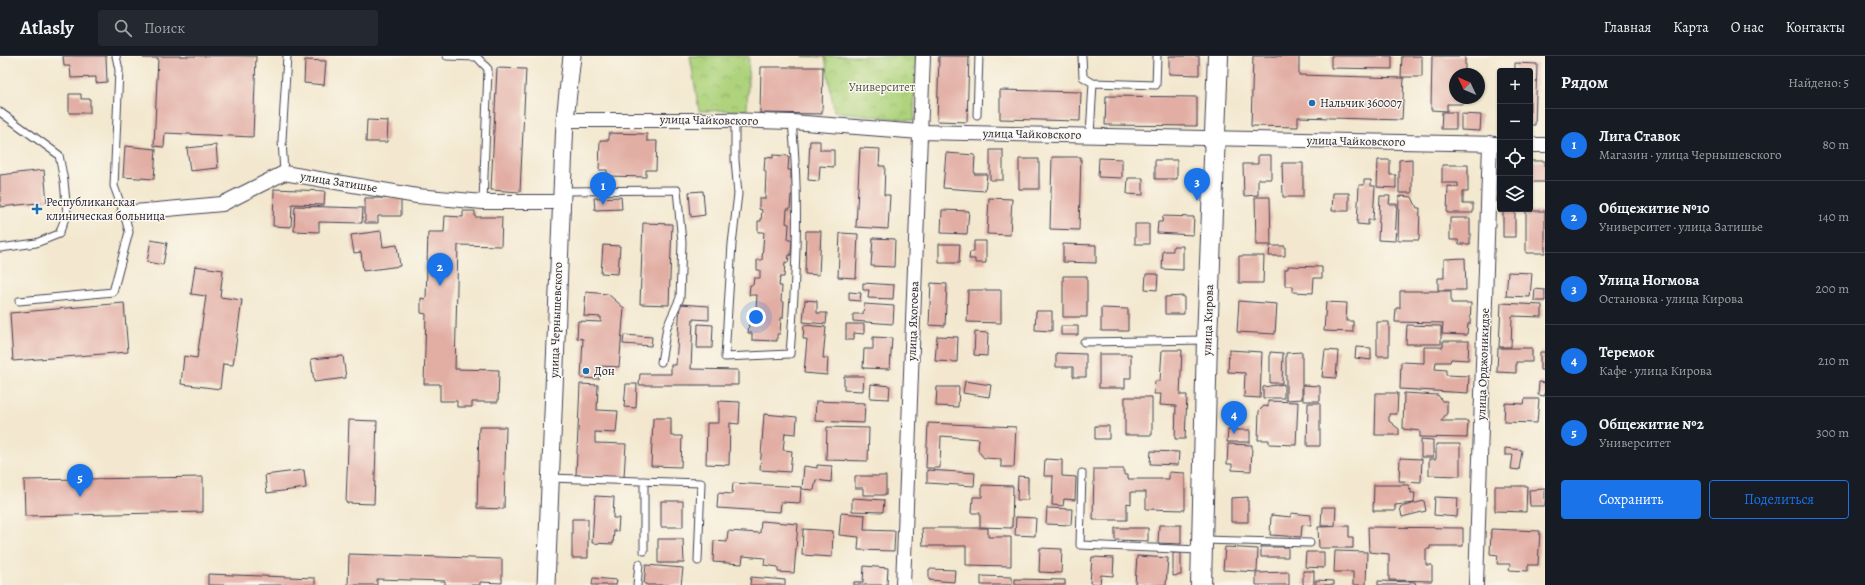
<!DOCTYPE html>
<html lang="ru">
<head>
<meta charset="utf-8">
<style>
  :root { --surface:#171b24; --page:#242831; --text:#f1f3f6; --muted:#9ea1a6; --line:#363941; --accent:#1a73e8 }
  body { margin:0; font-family:Alegreya,serif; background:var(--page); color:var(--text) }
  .controls { position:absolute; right:12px; top:12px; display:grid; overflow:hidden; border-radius:4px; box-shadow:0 1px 3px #0004 }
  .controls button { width:36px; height:36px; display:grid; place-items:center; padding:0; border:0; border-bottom:1px solid var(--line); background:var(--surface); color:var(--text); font:20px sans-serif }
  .compass { position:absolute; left:1449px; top:12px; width:36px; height:36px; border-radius:50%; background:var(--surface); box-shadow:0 1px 3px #0004; rotate:314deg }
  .you { position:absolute; left:756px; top:261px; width:14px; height:14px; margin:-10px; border:3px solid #fff; border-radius:50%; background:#1a73e8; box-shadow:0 0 0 6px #1a73e833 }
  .badge { display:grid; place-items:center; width:26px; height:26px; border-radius:50%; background:var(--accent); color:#fff; font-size:13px; font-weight:700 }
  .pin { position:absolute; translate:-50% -33px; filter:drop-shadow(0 1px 2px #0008) }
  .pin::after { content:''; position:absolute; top:21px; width:14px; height:12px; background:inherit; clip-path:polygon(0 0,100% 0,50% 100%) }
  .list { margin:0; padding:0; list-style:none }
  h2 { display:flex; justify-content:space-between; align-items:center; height:52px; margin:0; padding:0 16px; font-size:17px }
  h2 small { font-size:13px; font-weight:400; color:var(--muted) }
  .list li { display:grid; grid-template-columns:26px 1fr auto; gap:12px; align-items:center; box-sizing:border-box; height:72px; padding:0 16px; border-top:1px solid var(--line) }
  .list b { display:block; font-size:15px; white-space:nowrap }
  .list p { margin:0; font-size:13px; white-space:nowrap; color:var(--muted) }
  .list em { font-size:13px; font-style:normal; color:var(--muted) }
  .actions { display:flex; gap:8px; padding:12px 16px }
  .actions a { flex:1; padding:9px 0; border:1px solid var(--accent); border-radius:4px; text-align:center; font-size:14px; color:var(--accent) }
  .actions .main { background:var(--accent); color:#fff }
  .icon { flex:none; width:22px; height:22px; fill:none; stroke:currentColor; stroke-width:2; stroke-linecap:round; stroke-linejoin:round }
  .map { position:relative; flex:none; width:1545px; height:529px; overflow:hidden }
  header { display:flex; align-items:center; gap:24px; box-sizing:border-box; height:56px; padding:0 20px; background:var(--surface); border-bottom:1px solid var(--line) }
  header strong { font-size:19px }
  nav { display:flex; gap:22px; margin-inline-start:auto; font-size:14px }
  .search { width:280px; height:36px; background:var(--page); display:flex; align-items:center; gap:10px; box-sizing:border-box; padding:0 14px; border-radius:4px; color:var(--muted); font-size:15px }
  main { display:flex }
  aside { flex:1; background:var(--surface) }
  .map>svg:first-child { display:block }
</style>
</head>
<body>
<header>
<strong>Atlasly</strong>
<div class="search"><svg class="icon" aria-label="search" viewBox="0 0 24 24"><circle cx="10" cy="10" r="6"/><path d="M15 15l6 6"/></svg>Поиск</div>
<nav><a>Главная</a><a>Карта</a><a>О нас</a><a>Контакты</a></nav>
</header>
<main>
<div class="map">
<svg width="1545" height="529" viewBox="0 0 1545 529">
  <defs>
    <pattern id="park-crowns" width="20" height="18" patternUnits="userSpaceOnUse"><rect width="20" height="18" fill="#aed37c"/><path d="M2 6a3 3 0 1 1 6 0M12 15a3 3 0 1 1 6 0" fill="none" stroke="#95b56c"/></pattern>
  </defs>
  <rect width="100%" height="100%" fill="#fbf7ec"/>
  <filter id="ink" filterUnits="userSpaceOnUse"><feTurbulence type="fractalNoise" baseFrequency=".025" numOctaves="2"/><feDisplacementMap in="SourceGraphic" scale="8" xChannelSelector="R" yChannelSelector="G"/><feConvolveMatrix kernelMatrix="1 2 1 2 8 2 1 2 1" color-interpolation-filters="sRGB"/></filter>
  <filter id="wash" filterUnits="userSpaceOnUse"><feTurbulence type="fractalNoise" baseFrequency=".012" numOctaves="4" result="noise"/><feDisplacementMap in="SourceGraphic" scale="16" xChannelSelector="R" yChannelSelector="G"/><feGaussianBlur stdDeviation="0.9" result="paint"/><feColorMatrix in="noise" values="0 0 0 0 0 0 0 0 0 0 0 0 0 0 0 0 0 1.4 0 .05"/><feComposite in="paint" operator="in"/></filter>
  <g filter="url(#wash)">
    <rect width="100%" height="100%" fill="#f3e8cf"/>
    <path fill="url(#park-crowns)" stroke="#687a5c" d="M690 0H749L747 54 699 55Z
      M803 0H916L914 65 834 55 825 1Z"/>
    <g id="blocks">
      <path fill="#e2aea4" d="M63 0H106L107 26 96 27V21L71 22 70 10H64Z
        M143 0H256L253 81 165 77 164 91 154 90 158 2H143Z
        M939 0H969L967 66 937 65Z
        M1169 0H1199V19L1169 18Z
        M1253 0H1299V19L1404 22 1402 64 1298 61V71L1251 70Z
        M1331 0H1392V13L1331 12Z
        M1402 0H1422V21H1401Z
        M1432 0H1465V18H1455V42H1465L1464 48H1447V55L1431 54Z
        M305 4 326 5 324 29 304 27Z
        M1515 7 1537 8 1535 69H1530V15H1515Z
        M761 11H823L822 58 760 57Z
        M497 12 526 13 520 136 491 134Z
        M1000 34 1081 36 1080 65 1000 63Z
        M69 38H81V43H90V57H69Z
        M1106 40 1197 41V70L1105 69Z
        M1442 56H1456V73H1441Z
        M1461 58 1481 59 1480 75 1461 74Z
        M367 64 388 65 387 86H366Z
        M609 77 647 78V85H657L656 114H646V121L607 120V114H599L600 84H609Z
        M810 85H820V94H834V111L820 110 819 125 808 124Z
        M216 89 218 112 190 115 187 92Z
        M125 90 156 93 154 123 123 121Z
        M860 92 880 93 879 110H885L884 139H890L888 173 856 171Z
        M990 94H1003V124H990Z
        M946 97 975 99 974 118H987L985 135 943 132Z
        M773 99 789 100 788 114H791V123L794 124 793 139H791L790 153H787L786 167 789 168 788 184H792L791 199H789L788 207 785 206 784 221H780L779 230H782L781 245 784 246 783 262H781L780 278H777V285L752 284V277H748L749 267H755L757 239H749L750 229H753L754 222H760V214H757V204H762L764 176H758V165H761L762 154 759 153V143H765L766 116 764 115 765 101 773 102Z
        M1258 99H1271V123H1258V139L1244 140 1243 108H1258Z
        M1052 101H1081L1079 174 1050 173Z
        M1099 102 1122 103V122L1098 121Z
        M1019 103H1039V133H1019Z
        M1412 103V137H1399V104Z
        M1155 104H1177V123H1155Z
        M1378 104H1390V119H1396V132L1377 131Z
        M1530 105H1545V126H1530Z
        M1282 107H1303V141H1283Z
        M1442 109H1468V136H1463V148H1473V157H1447L1448 130 1458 131V127H1442Z
        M44 114 47 146 0 151V119Z
        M1128 122H1143V139L1127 138Z
        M1364 124H1371V130H1375L1373 164H1368V169L1357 168 1359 129H1364Z
        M274 133 325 135 324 149 292 148 291 171 273 170Z
        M703 135 705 159 691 161 689 136Z
        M1333 137H1349V155H1332Z
        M1380 140H1390L1389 148H1397L1395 185 1378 184Z
        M1399 140 1412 141 1417 152H1420L1419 184H1398Z
        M621 141 622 153 595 154 594 142Z
        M1255 141H1270L1271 189H1256Z
        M365 142H401V160H378V167H365Z
        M989 142 1012 143 1010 179 987 178Z
        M295 150 363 152 362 167 319 166V176L294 175Z
        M942 154 969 155 967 178 941 177Z
        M463 155H475V161H502L501 190 458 189 455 313 499 314 498 346H472V351H457V345H440V328H424L426 258 421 257V242L426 243 428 176H444L445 160 463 161Z
        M1503 155H1515V181H1503Z
        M1526 155H1545V197H1526Z
        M1163 160 1194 161 1193 179 1157 177 1158 166H1162Z
        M1450 162H1470V188H1459L1458 184H1450Z
        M643 167 672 168 669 249 640 248Z
        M1135 168H1149V188H1135Z
        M381 175 383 191 397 189 400 210 363 215 361 196 354 197 351 179Z
        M806 175H821L819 219 805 218Z
        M840 177 858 178 856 222 838 221Z
        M873 182 895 183 894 211 871 210Z
        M151 184 167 187 163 209 147 206Z
        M974 185H986V207H975V203H969L970 196H974Z
        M939 188H960L959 207H939Z
        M1063 188 1096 189V207L1063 206Z
        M603 189 620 190 618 218 601 217Z
        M1173 190H1183V214L1162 213 1163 195H1173Z
        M1270 190H1285V200H1269Z
        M1239 200H1264L1263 227H1239Z
        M1465 202 1466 234H1438V222H1444V203Z
        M195 210 223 214 220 241 242 244 233 309 223 308 220 333 181 328 184 300 197 302 206 240 191 238Z
        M1288 210 1322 211V222H1314L1313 237 1293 236V230H1285V213H1288Z
        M1508 216 1532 217 1530 241 1506 240Z
        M1146 218H1158L1157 234 1145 233Z
        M1063 220H1087V261H1063Z
        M863 227 894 229 893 243 868 242 869 234H863Z
        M931 227 947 228 945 270 929 269Z
        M1535 233 1545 234V245H1534Z
        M968 234H1001V267L967 266Z
        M1400 235H1451V247H1471L1470 268H1468L1467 279 1442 278 1443 267 1395 266 1396 252H1400Z
        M586 236 608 238 624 252 619 311 600 310 599 323 581 322 583 283 577 282 578 265 601 266V261L584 260Z
        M849 236 861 237 860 245 849 244Z
        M1184 240V258H1165V241Z
        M805 244 817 245V257H827L826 268 803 266Z
        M1239 245 1277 248 1275 278 1237 276Z
        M1326 246 1347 247 1346 265H1353V276L1324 275Z
        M124 247 128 296 13 305 10 257Z
        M1501 247 1542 249V261L1512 260 1511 291H1499Z
        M680 248 709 250V264L693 263 691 313 738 314V329H639L640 318H671V309H676Z
        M864 248 894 250 893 268 853 265V258H863Z
        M1101 252 1128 253V275H1101Z
        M1036 255H1052V275L1035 274Z
        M1377 266H1389V300H1377Z
        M698 268 713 269 712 292H697Z
        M846 268H864V278L854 277V284H846Z
        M804 269 826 271 823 302H828L827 319 804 317 807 283H803Z
        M1407 269 1441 270V288H1406Z
        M1061 270H1078V279H1061Z
        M975 276 988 277 987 300 974 299Z
        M624 279 652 281 651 290 623 288Z
        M937 280 958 281 957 306 935 305Z
        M873 281 892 282 890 313 863 312 864 293H873Z
        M1443 285H1469L1468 304 1451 303 1450 306H1436L1435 313 1446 314V319L1469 320 1468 337 1400 333 1401 306 1424 307V291H1443Z
        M1356 291 1371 292V304L1355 302Z
        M1498 292H1532V306H1516V317L1497 316Z
        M1162 294H1182L1180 339H1187L1185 383H1175L1176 350 1160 349 1161 338H1154L1155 325H1160Z
        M1229 294 1262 296 1260 342 1244 341 1245 317 1228 316Z
        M1325 294 1338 295 1336 322 1322 321Z
        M1270 296 1283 297 1282 327H1270Z
        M1302 296V343L1286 344V297Z
        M1540 296H1545V314H1540Z
        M1056 297 1086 298V321H1073V311H1056Z
        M1099 298H1131V322H1125V332H1099Z
        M343 300 346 322 314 326 311 303Z
        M844 320H864L863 335 844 334Z
        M965 325 991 329 989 341 963 337Z
        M1539 326 1545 327V340L1538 339Z
        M580 328 598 329 597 354 618 355 616 377 595 376V387L626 388 624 421 576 419Z
        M626 328H637L636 352 624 351Z
        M871 328 890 330 889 343 870 342Z
        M1284 328V342H1263V331Z
        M1303 329 1320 330V345H1303Z
        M937 331H959L958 351 936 350Z
        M1376 337H1398L1397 358H1389V365L1399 373V379H1375Z
        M1404 337 1438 339 1442 345H1447V357L1441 365H1468L1467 382 1420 381V375L1403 373Z
        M1125 341H1152V379H1125Z
        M1525 343H1539L1537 367 1504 366 1505 347 1524 348Z
        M719 345 740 346 739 368 730 367 729 409 706 408 707 367H719Z
        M816 345 865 347 864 367 815 365Z
        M1268 345 1298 346 1296 389 1269 388V384H1258L1259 355 1264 350 1268 351Z
        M1308 347H1320V390H1307Z
        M764 358 797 361 796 378 785 377 783 394 792 395 790 416 760 414Z
        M653 362H671V380H682L681 411 651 410Z
        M349 364 377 365 374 448 346 447Z
        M928 367 1016 371 1014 411H1001V403L984 402 978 395 979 383 941 380 940 412H926Z
        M1095 370H1109V383H1095Z
        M479 371H506L504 453 477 452Z
        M827 371 869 372 868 405 826 404Z
        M1228 374H1250V386H1227Z
        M1421 383 1433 384V401H1421Z
        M1228 388 1252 389 1251 415 1232 414V408H1227Z
        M1436 388H1460V420L1429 419V403H1436Z
        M1505 392 1522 394 1519 414 1511 413 1513 399H1505Z
        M1151 395 1179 396 1178 409 1150 408Z
        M1400 402 1422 403 1421 426 1399 425Z
        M1045 403 1062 404V420L1076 421 1075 444 1064 443 1063 450 1052 449 1053 420H1044Z
        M817 409 832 410 831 426 816 424 814 434 802 433 804 410 817 412Z
        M1094 413H1124V419H1128V423H1169V416L1185 417V454L1146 453V436H1131V448L1127 447V464H1093Z
        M304 414 306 432 267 437 265 419Z
        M927 414 975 417 974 430 927 427Z
        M855 420H886V439H863V432H855Z
        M1018 420 1028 421V444H1017Z
        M203 421V456L25 460 24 424Z
        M733 427 801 431 800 447 781 446 780 456 717 452 718 437 732 438Z
        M982 429 1013 430 1012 472 980 471V457H972L973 441H982Z
        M1374 429H1409V434L1411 433V437H1415L1414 447 1395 449V455H1373Z
        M1495 430H1527L1526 456 1495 455Z
        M1545 433V450H1530L1529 434Z
        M595 440 614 441 613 462H619L618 475 614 474 613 488 592 487Z
        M1248 441V466H1231V442Z
        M1435 441 1458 442 1457 461 1434 459Z
        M852 442 884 444 883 456 852 455Z
        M661 445H683V471H661Z
        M1424 445 1426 455 1402 461 1400 451Z
        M1322 451H1336L1335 470H1321Z
        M1047 452 1072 453 1071 469 1046 468Z
        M841 457 865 459 864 474 895 475 894 495 858 494 859 481 839 479Z
        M1291 457 1311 459V470L1302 469 1301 481 1270 479 1271 459 1291 461Z
        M1016 461 1036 462 1035 480 1015 479Z
        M572 463H588V502H572Z
        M761 465 798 468 794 517 778 516V511L764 509 765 502 743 500 742 508 713 506 714 485 727 486 728 475 760 477Z
        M1159 469H1181V488L1158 487Z
        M1349 470V481H1353V492H1319L1318 471Z
        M1368 471 1463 472V490H1430V493H1426V509H1432V525L1389 524V498L1369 496Z
        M922 472H988V481H1011V510L966 509V490H923Z
        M1115 472H1148V485L1115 484Z
        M803 473 833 475 832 501 802 499Z
        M1491 473 1540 475 1538 509H1528V515L1509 514 1510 508H1497L1498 499 1490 498Z
        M658 483H683L684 507H658Z
        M1225 491 1258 493 1257 516 1223 514Z
        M1261 491H1288V501H1261Z
        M1040 492 1062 493 1061 517 1039 516Z
        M1335 495 1367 496 1366 529H1353V516H1334Z
        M1306 496H1324V512L1305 511Z
        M1173 497H1181V519L1173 520Z
        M349 498 502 503V527L480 526V529H445V525L377 523V529H348Z
        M1137 500 1168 502 1166 529H1135Z
        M1092 501 1114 502 1113 520 1101 519 1100 528 1090 527Z
        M646 509 683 512 681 529H647L644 527Z
        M864 510 888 512 887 529H854V526H863Z
        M929 513 955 514 954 526 929 524Z
        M1303 515H1314V529H1303Z
        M1289 516V529H1256V517Z
        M208 518 315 522V529H208Z
        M981 520 1012 521V529H981Z
        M751 521 785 524V529H750Z
        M593 522 617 524 616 529H592Z
        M1015 523 1065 524V529H1015Z
        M1316 524 1334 525V529H1316Z
        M1378 525 1415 526 1416 529H1378Z"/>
    </g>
  </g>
  <g filter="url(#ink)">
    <use href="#blocks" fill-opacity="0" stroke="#414051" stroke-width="1"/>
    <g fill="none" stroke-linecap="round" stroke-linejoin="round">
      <g stroke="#414051" stroke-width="9">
        <path id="service" d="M447 0 477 1 488 13 483 146
          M1082 0 1083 21 1093 27 1090 79
          M1093 27 1156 29 1157 0
          M0 56 59 99 64 125 67 157 59 178 36 187 0 192
          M977 59 979 0
          M735 64V104L738 138 732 188 725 301 790 298C796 221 800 143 792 66
          M284 117 282 84 287 0
          M562 135 677 134 682 186 680 242 667 271 661 306
          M19 245 113 236 129 176 124 157 114 130 119 14 116 0
          M1084 286 1206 284
          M1082 417 1080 489 1200 494
          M549 422 701 427 698 505
          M1203 484 1310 487
          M644 495V425
          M637 529 639 508"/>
      </g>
      <g stroke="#414051" stroke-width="16">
        <path id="minor" d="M565 64H727L792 66 920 76 1500 88
          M1530 89H1545
          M124 157 222 148 284 117 417 140 483 146H561
          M903 529 923 0
          M1476 529 1490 87"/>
      </g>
      <g stroke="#414051" stroke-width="19">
        <path id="tertiary" d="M546 529 565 64 572 0"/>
      </g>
      <g stroke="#414051" stroke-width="22">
        <path id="secondary" d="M1201 529 1207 284 1218 0"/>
      </g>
      <use href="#service" stroke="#fff" stroke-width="7"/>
      <use href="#minor" stroke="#fff" stroke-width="14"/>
      <use href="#tertiary" stroke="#fff" stroke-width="17"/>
      <use href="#secondary" stroke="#fff" stroke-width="20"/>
    </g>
  </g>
  <g fill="#1f6fb2" stroke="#fbf7ec" stroke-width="1.5">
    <circle cx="1312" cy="47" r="4"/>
    <path d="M35 147h4v4h4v4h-4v4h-4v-4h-4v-4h4z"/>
    <circle cx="586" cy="315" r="4"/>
  </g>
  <g text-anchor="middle" stroke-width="3" stroke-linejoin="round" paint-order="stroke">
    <g font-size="12" fill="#4c574e" stroke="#fbf7ec">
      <text x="882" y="35">Университет</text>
    </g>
    <g font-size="12" fill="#22223b" stroke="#fbf7ec" text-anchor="start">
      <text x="1320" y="51">Нальчик 360007</text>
      <text x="46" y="150">Республиканская<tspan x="46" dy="14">клиническая больница</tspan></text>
      <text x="594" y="319">Дон</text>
    </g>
    <g font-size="12" fill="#22223b" stroke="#fbf7ec">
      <text transform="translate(709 64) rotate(1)" y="4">улица Чайковского</text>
      <text transform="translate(1032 78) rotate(1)" y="4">улица Чайковского</text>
      <text transform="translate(1356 85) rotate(1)" y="4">улица Чайковского</text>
      <text transform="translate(339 126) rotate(9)" y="4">улица Затишье</text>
      <text transform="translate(556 264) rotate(-88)" y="4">улица Чернышевского</text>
      <text transform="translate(1208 264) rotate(-88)" y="4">улица Кирова</text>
      <text transform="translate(913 265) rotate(-88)" y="4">улица Яхогоева</text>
      <text transform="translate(1483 308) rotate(-88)" y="4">улица Орджоникидзе</text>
    </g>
  </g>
</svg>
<div class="controls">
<button>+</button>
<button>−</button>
<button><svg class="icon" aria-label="locate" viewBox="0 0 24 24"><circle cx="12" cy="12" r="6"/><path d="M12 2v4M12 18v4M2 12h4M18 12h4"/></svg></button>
<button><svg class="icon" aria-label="layers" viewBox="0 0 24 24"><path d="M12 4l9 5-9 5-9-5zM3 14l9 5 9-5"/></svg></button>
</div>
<svg class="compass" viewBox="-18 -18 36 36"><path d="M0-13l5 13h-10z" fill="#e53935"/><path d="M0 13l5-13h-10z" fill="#9ea1a6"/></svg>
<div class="you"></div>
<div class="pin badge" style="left:603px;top:149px">1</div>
<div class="pin badge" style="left:440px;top:230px">2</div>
<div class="pin badge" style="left:1197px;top:145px">3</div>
<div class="pin badge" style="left:1234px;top:378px">4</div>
<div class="pin badge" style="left:80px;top:441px">5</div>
</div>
<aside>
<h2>Рядом<small>Найдено: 5</small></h2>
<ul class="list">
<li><span class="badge">1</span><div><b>Лига Ставок</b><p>Магазин · улица Чернышевского</p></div><em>80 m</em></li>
<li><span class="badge">2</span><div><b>Общежитие №10</b><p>Университет · улица Затишье</p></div><em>140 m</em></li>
<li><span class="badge">3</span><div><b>Улица Ногмова</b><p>Остановка · улица Кирова</p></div><em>200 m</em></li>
<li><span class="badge">4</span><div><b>Теремок</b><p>Кафе · улица Кирова</p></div><em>210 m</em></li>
<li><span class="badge">5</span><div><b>Общежитие №2</b><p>Университет</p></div><em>300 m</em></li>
</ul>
<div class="actions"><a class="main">Сохранить</a><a>Поделиться</a></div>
</aside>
</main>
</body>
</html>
